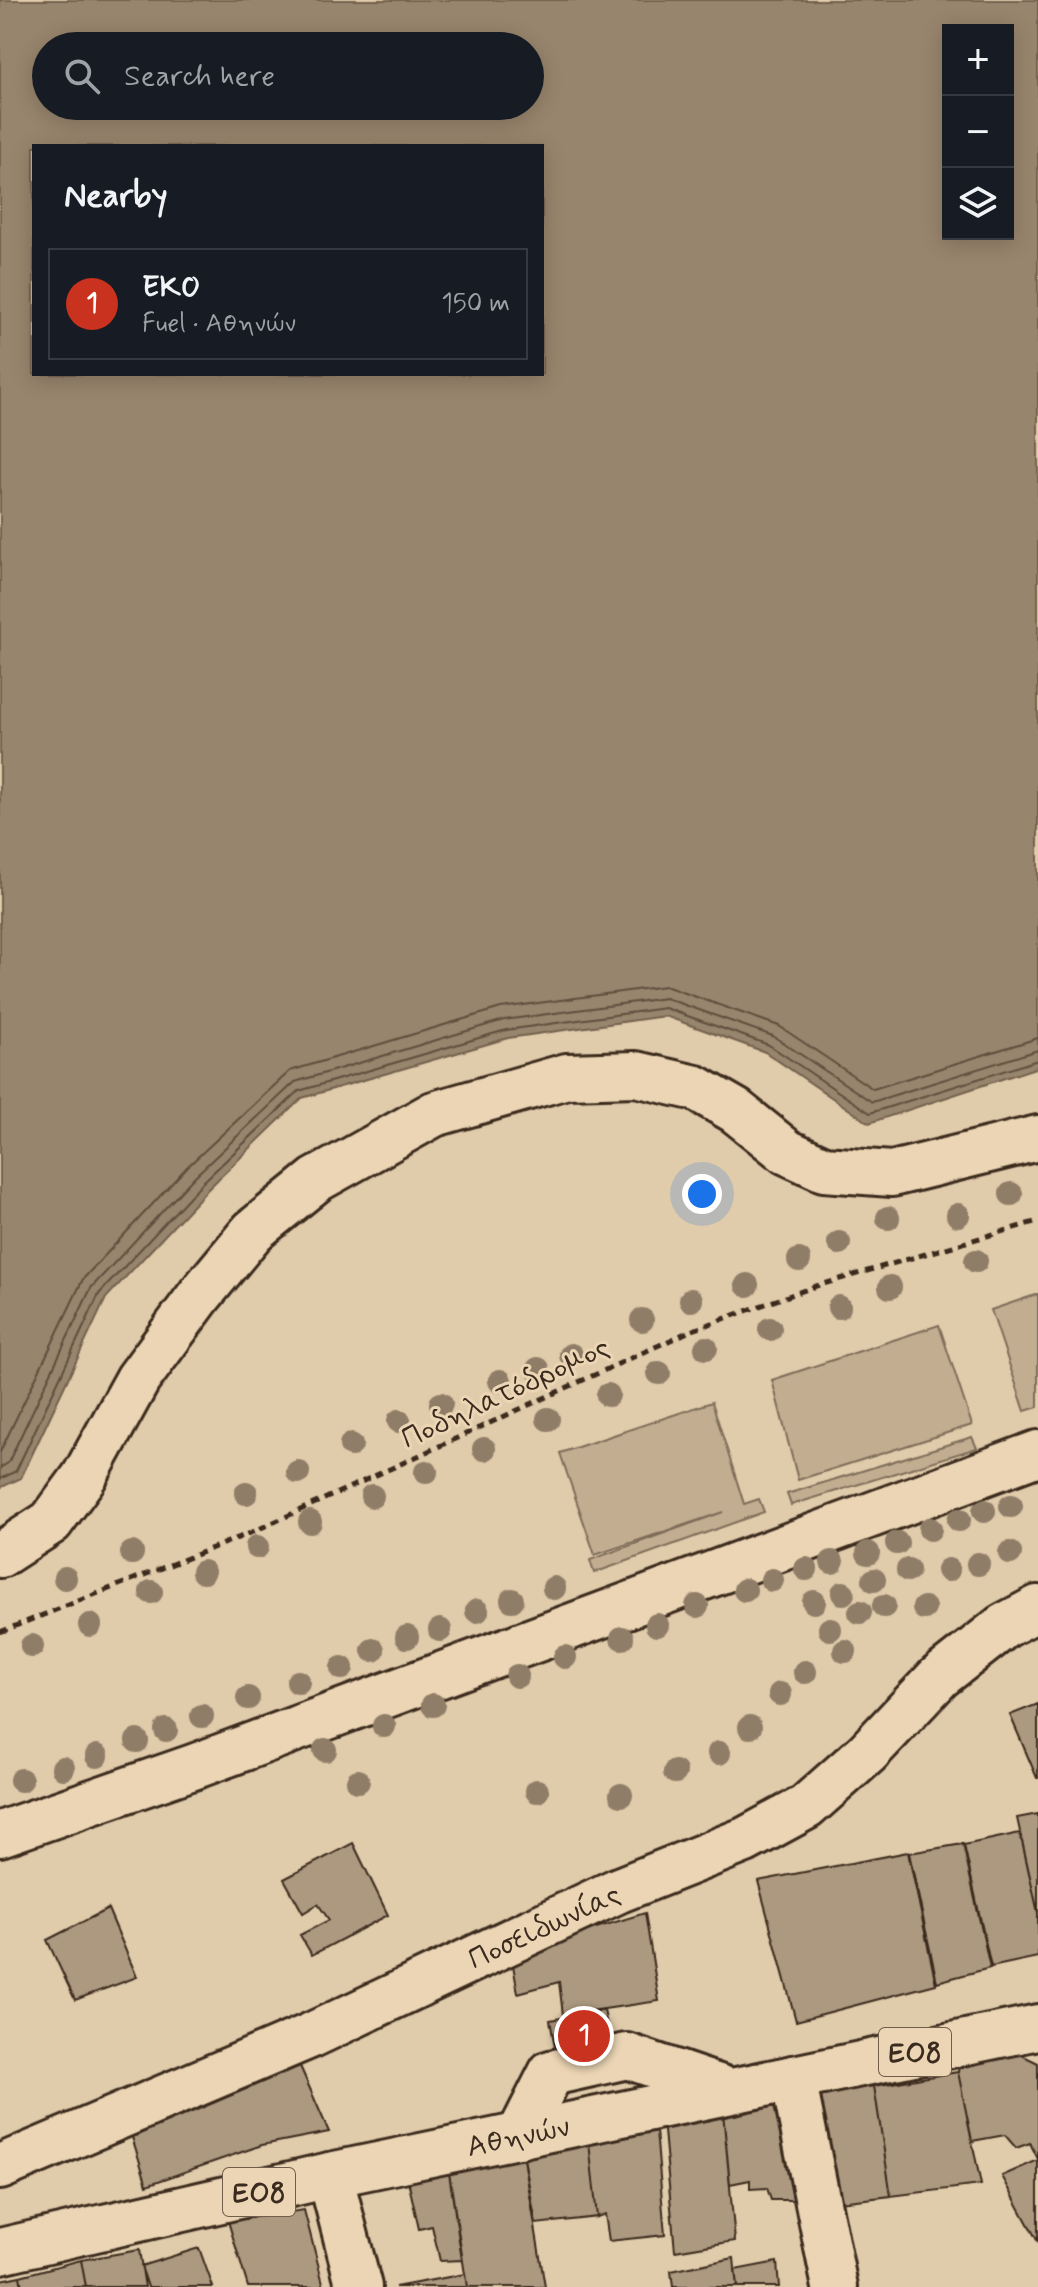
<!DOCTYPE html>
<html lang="en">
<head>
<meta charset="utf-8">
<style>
  :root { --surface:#171b24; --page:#20242c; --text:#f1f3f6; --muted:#9ea1a6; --line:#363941; --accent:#c8321e }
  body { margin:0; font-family:Mynerve,sans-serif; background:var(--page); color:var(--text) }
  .controls { position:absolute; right:24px; top:24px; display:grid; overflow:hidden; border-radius:0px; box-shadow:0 4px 20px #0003 }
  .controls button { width:72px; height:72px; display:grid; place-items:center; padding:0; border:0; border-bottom:2px solid var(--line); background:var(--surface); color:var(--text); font:40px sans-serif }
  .you { position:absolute; left:702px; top:1194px; width:28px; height:28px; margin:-20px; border:6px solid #fff; border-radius:50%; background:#1a73e8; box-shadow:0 0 0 12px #1a73e833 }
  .badge { display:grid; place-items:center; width:52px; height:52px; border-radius:50%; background:var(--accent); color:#fff; font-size:26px; font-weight:700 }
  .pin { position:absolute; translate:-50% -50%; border:4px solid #fff; box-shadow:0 2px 8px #0006 }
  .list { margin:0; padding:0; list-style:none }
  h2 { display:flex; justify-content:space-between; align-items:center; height:104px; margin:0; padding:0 32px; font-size:34px }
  h2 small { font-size:26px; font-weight:400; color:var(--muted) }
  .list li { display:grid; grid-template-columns:52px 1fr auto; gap:24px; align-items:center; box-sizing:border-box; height:112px; margin:0 16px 16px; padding:0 16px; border:2px solid var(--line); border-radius:0px }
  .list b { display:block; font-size:30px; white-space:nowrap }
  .list p { margin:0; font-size:26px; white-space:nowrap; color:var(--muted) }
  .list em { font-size:26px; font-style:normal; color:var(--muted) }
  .icon { flex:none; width:44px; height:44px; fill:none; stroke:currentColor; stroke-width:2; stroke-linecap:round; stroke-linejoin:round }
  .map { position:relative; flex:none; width:1038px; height:2287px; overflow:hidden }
  .search { position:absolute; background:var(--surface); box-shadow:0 4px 20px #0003; left:32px; top:32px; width:512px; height:88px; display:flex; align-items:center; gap:20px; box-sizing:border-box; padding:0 28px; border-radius:44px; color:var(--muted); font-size:30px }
  .panel { position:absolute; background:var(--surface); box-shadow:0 4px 20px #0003; left:32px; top:144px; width:512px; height:232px; border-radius:0px }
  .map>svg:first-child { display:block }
</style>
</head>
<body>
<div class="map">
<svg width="1038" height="2287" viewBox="0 0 1038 2287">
  <rect width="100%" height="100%" fill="#e0cbab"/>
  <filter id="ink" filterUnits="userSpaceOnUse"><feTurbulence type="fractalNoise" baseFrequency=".0125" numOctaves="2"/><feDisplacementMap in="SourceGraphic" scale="16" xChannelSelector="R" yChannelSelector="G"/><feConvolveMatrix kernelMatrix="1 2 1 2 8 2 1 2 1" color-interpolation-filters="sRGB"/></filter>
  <g filter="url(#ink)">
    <path fill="#c2ad91" stroke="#7e6c58" stroke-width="2" d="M1038 1294V1407L1025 1411 991 1310Z
      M939 1325 972 1425 798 1480 772 1380Z
      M712 1402 744 1504 759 1499 764 1512 594 1573 590 1560 723 1512 595 1555 560 1453Z
      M972 1437 977 1448 791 1505 787 1494Z"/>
    <path fill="#98856d" stroke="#73614d" stroke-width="2" fill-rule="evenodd" d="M0 0H1038V1067L869 1123 765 1052 665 1016 508 1038 302 1098 208 1189 106 1298 21 1478 0 1488ZM948 30H1008V234H948ZM46 46H530V106H46ZM34 146H542V374H34Z"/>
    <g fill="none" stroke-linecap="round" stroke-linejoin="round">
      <path stroke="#604e3e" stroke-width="2" d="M0 1452 83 1279 187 1167 290 1071 501 1008 665 986 779 1026 873 1089 1038 1038
        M0 1468 8 1463 91 1288 195 1176 295 1082 504 1020 665 998 773 1036 872 1102 1038 1050
        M0 1479 16 1471 99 1294 202 1183 299 1091 506 1030 665 1008 769 1045 870 1113 1038 1060"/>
    </g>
    <path fill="#ad9980" stroke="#3b2a1e" stroke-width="2" d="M1038 1704V1778H1037L1010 1715Z
      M1038 1814V1913L1017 1818Z
      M1020 1833 1038 1913V1957L991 1967 964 1845Z
      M353 1843 388 1915 312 1955 300 1935 329 1920 318 1904 303 1913 284 1879Z
      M963 1844 990 1968 937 1982 909 1853Z
      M908 1852 936 1984 796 2021 758 1881Z
      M108 1909 137 1977 75 2000 47 1940Z
      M645 1913 659 2001 563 2015 559 1982 518 1993 511 1954Z
      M604 2010 615 2066 560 2075 550 2020Z
      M1007 2048 1038 2063V2159L1030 2143 1016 2148 1005 2135 972 2141 958 2072 960 2060Z
      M300 2066 329 2132 262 2145 147 2185 132 2137Z
      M958 2072 981 2185 891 2196 874 2086Z
      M874 2086 891 2196 830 2203 811 2094Z
      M790 2104 800 2200H771L767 2188 750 2189V2180L730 2184 723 2112Z
      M723 2112 735 2241 675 2251 663 2120Z
      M655 2119 665 2235 609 2241 605 2214 597 2217 588 2133Z
      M588 2133 597 2217 536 2224 522 2147Z
      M522 2147 545 2287H467L448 2166Z
      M1038 2160V2242L1002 2176Z
      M448 2166 462 2260 440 2261 432 2226 419 2229 407 2176Z
      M304 2210 324 2287H248L228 2221Z
      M199 2248 213 2287H148L141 2266Z
      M139 2250 145 2287H86L81 2260Z
      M734 2258 737 2287H673L671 2271Z
      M81 2260 86 2287H22L20 2276Z
      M777 2262 779 2287H737L735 2270Z
      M465 2274 467 2287H395Z
      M20 2276 22 2287H0V2280Z"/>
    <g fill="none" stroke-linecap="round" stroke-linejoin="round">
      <g stroke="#3b2a1e" stroke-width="50">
        <path id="minor" d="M0 1555 51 1522 84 1477 138 1379 200 1295 253 1231 316 1180 434 1114 567 1076 636 1074 696 1088 736 1111 787 1152 824 1169 892 1174 1038 1138
          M0 1834 193 1767 1038 1453
          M793 2078 835 2287
          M519 2136 551 2073 627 2056 730 2091
          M0 2167 312 2035 619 1890 745 1840 806 1807 867 1753 939 1677 1004 1626 1038 1608
          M330 2175 359 2287"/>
      </g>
      <g stroke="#3b2a1e" stroke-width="50">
        <path id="major" d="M0 2251 330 2175 1038 2027"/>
      </g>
      <path stroke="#3b2a1e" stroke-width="5" stroke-dasharray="8 6" stroke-linecap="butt" d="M0 1632 248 1534 690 1331 813 1287 1038 1221"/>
      <use href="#minor" stroke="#ebd5b4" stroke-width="44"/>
      <use href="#major" stroke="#ebd5b4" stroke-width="44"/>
    </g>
    <g fill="#907d67">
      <circle cx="1011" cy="1194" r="12"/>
      <circle cx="958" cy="1215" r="12"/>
      <circle cx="888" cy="1218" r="12"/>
      <circle cx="839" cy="1243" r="12"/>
      <circle cx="799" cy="1260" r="12"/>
      <circle cx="976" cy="1261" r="12"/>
      <circle cx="747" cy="1285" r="12"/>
      <circle cx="890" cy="1287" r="12"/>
      <circle cx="691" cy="1300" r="12"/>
      <circle cx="839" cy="1307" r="12"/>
      <circle cx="642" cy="1320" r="12"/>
      <circle cx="770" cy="1329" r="12"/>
      <circle cx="706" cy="1348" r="12"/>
      <circle cx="571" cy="1355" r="12"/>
      <circle cx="538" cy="1369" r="12"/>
      <circle cx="659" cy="1373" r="12"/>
      <circle cx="500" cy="1381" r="12"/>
      <circle cx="608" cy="1395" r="12"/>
      <circle cx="441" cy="1404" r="12"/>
      <circle cx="548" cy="1419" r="12"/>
      <circle cx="399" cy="1421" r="12"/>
      <circle cx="351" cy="1445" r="12"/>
      <circle cx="484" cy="1449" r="12"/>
      <circle cx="298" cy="1472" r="12"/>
      <circle cx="426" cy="1472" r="12"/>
      <circle cx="246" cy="1493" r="12"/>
      <circle cx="372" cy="1496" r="12"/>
      <circle cx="1011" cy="1506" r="12"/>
      <circle cx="984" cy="1511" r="12"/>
      <circle cx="959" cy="1520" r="12"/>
      <circle cx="310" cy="1522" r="12"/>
      <circle cx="930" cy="1529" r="12"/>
      <circle cx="897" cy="1543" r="12"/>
      <circle cx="257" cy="1547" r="12"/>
      <circle cx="132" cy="1553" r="12"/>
      <circle cx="868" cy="1553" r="12"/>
      <circle cx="1010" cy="1553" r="12"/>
      <circle cx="832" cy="1562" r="12"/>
      <circle cx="978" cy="1564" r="12"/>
      <circle cx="806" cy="1569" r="12"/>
      <circle cx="908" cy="1570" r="12"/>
      <circle cx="948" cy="1570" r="12"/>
      <circle cx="203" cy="1572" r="12"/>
      <circle cx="65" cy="1578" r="12"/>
      <circle cx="772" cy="1580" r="12"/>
      <circle cx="874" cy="1580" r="12"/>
      <circle cx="554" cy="1588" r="12"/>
      <circle cx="745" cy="1590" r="12"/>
      <circle cx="151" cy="1592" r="12"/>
      <circle cx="843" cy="1593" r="12"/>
      <circle cx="512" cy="1600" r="12"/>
      <circle cx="814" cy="1602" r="12"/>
      <circle cx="697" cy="1606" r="12"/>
      <circle cx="884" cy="1606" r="12"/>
      <circle cx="924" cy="1608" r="12"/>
      <circle cx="477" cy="1611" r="12"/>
      <circle cx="860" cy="1612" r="12"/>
      <circle cx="90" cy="1625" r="12"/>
      <circle cx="657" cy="1625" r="12"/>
      <circle cx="830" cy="1629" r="12"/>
      <circle cx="440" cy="1630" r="12"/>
      <circle cx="407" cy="1637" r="12"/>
      <circle cx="622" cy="1638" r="12"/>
      <circle cx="32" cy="1646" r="12"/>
      <circle cx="373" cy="1650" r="12"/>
      <circle cx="845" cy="1651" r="12"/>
      <circle cx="565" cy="1657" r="12"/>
      <circle cx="342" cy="1668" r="12"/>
      <circle cx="805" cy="1672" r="12"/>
      <circle cx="517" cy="1676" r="12"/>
      <circle cx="298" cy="1682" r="12"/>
      <circle cx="780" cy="1694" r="12"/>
      <circle cx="248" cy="1698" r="12"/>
      <circle cx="433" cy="1705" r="12"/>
      <circle cx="202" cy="1716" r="12"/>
      <circle cx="384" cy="1726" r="12"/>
      <circle cx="750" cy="1727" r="12"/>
      <circle cx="166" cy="1730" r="12"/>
      <circle cx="137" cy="1741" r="12"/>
      <circle cx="325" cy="1750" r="12"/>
      <circle cx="719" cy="1753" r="12"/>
      <circle cx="97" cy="1756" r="12"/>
      <circle cx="63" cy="1768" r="12"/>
      <circle cx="675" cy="1772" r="12"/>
      <circle cx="21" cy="1780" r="12"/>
      <circle cx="358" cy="1781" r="12"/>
      <circle cx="537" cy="1791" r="12"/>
      <circle cx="621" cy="1795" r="12"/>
    </g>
  </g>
  <g text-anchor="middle" stroke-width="6" stroke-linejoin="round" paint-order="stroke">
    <g fill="#ebd5b4" stroke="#705d4b" stroke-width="2">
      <rect x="879" y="2028" width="72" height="48" rx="6"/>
      <rect x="223" y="2168" width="72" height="48" rx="6"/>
    </g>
    <g font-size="28" font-weight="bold" fill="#3b2a1e">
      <text x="915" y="2062">ΕΟ8</text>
      <text x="259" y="2202">ΕΟ8</text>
    </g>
    <g font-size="30" fill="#3b2a1e" stroke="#ebd5b4">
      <text transform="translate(505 1392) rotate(-25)" y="10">Ποδηλατόδρομος</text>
      <text transform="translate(544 1926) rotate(-25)" y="10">Ποσειδωνίας</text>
      <text transform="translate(518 2136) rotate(-12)" y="10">Αθηνών</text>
    </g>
  </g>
</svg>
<div class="controls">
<button>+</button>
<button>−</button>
<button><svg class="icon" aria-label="layers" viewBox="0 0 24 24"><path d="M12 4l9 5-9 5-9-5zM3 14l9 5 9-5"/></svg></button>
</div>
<div class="you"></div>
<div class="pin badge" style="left:584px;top:2036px">1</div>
<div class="search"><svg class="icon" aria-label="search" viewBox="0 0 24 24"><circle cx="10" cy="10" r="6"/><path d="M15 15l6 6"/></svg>Search here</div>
<section class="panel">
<h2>Nearby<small></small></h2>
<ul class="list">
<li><span class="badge">1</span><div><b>EKO</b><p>Fuel · Αθηνών</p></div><em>150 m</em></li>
</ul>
</section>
</div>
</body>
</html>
